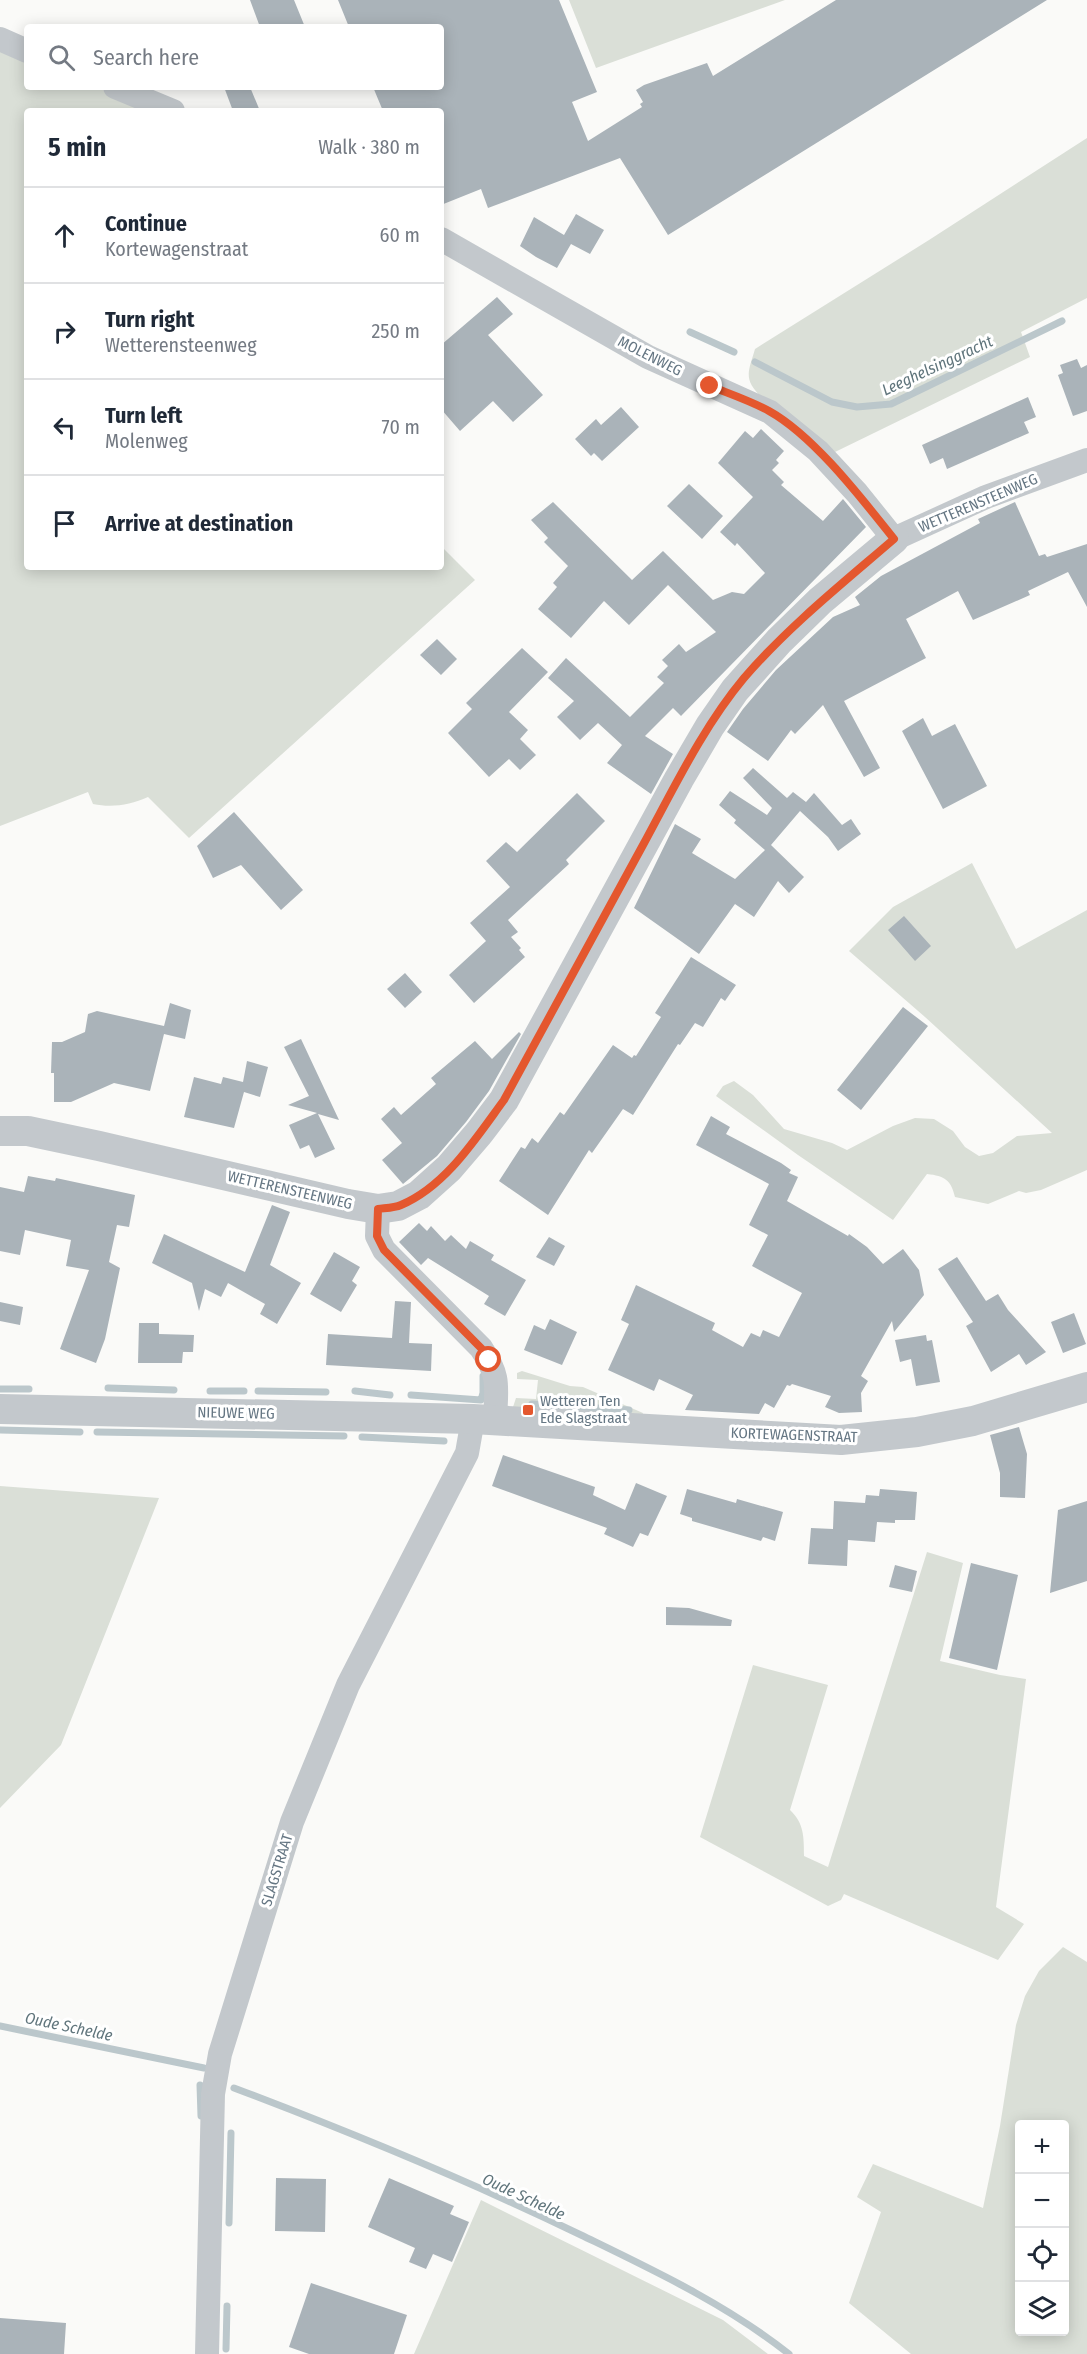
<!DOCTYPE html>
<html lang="en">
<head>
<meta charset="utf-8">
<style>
  :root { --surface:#fff; --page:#f2f2f3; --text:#1f2937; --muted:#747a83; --line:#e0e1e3 }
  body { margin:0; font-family:"Fira Sans Condensed",sans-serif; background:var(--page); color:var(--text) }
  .controls { position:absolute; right:18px; bottom:18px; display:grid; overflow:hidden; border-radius:6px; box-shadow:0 3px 15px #0003 }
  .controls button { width:54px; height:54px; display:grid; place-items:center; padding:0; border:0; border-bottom:2px solid var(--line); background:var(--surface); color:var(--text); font:30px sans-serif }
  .stop { position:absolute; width:18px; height:18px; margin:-14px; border:4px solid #e4572e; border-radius:50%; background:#fff }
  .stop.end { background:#e4572e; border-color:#fff; box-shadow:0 2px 6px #0008 }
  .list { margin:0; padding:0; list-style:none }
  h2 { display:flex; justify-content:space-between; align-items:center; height:78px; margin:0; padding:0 24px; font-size:26px }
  h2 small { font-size:20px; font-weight:400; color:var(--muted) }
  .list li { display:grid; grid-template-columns:39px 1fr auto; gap:18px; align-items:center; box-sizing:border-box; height:96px; padding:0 24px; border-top:2px solid var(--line) }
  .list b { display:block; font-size:22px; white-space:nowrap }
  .list p { margin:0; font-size:20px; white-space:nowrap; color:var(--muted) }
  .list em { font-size:20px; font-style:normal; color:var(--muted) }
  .icon { flex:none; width:33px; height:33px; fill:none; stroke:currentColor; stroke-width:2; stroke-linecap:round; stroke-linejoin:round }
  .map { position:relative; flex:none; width:1087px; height:2354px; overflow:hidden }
  .search { position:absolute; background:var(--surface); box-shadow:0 3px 15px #0003; left:24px; top:24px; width:420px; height:66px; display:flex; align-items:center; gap:15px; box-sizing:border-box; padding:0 21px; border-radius:6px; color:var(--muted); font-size:22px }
  .panel { position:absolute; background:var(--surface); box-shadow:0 3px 15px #0003; left:24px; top:108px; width:420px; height:462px; border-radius:6px }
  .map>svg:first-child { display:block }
</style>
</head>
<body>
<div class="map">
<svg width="1087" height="2354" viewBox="0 0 1087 2354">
  <rect width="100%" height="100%" fill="#fafaf8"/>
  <path fill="#dadfd7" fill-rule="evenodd" d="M569 0H785L596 68Z
    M0 47 27 58V87H96L152 111H27V567H441V546L475 580 189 838 148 797C130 805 112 808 93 804L88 792 0 826Z
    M1087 138V298L1021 332 1030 357 835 452 762 398C743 379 748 373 755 349L929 240Z
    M972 863 1016 949 1087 910V1170L1041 1190 1026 1193 1019 1191 988 1204 955 1197C951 1180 945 1176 927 1174L893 1220 798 1155 716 1096 723 1086 734 1081 753 1095 784 1129 832 1143 847 1150 893 1126 915 1118 934 1119 953 1131 965 1147 979 1156 993 1153 1017 1136 1052 1133 925 1017 849 951 893 907Z
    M522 1371 570 1386 583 1387 643 1413 642 1416 513 1407 516 1398 536 1399 538 1380 517 1379V1373Z
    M0 1486 159 1498 61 1745 0 1808Z
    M927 1552 963 1563 940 1661 1000 1675 1026 1679 996 1907 1024 1924 998 1960 844 1894 841 1900 828 1906 700 1837 753 1665 828 1685 790 1810C804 1823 804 1837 804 1856L828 1867Z
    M1063 1947 1087 1962V2354H911L849 2303 881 2212 857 2197 873 2164 983 2208 1000 2126 1016 2025 1025 1996 1039 1971ZM1020 2124H1064V2332H1020Z
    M481 2200 723 2320 768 2354H414Z"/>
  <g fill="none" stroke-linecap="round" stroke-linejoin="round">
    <path stroke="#bbc7cb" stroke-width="7" d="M690 332 734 352
      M755 362 832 402 857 407 891 404 1062 321
      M108 1388 174 1390
      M0 1389H29
      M210 1391H244
      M258 1391 326 1392
      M355 1391 390 1395
      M411 1395 481 1400 483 1393V1376
      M532 1404 629 1410
      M0 1430 80 1432
      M97 1432 344 1436
      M362 1437 444 1441
      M0 2026 204 2068
      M200 2085 201 2116
      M234 2088C353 2133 467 2180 581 2235 653 2270 726 2304 789 2354
      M229 2223 231 2133
      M226 2349 227 2306"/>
  </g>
  <path fill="#aab3b9" d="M250 0H294L305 27H260Z
    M338 0H559L597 92 572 102 588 141 642 107 640 104 643 102 636 90 644 85 707 63 713 76 836 0H1047L668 235 620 158 488 208 481 189 441 205V111H383L373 87H441V27H349Z
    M224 87H250L260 111H233Z
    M576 214 604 230 590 254 571 244 557 268 536 257 520 246 534 217 564 235Z
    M497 297 513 314 488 335 543 395 513 422 493 401 460 431 441 409V345Z
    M1077 359 1081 368 1087 365V411L1073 416 1058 375 1063 373 1060 365Z
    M1028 397 1036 417 1024 422 1029 433 947 469 943 458 930 464 922 445Z
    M621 407 639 427 602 461 594 453 591 456 575 439 596 419 601 425Z
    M761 429 784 451 776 460 779 463 772 470 784 482 781 485 823 521 843 499 866 527 681 716 673 708 645 736 673 754 651 794 607 763 622 745 598 723 580 740 557 717 574 701 548 678 566 658 630 717 664 683 657 677 668 666 662 660 679 644 686 652 716 632 668 585 629 625 604 601 571 638 538 609 557 587 553 583 568 566 544 542 548 538 531 520 553 502 632 580 663 551 713 600 732 592 744 594 765 573 737 543 735 546 720 532 753 497 718 463 745 431 753 438Z
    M689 484 723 516 702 539 667 506Z
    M1015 502 1039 556 1045 554 1047 557 1087 544V607L1068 572 1028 591 1030 595 973 620 958 591 906 619 926 658 844 701 880 768 864 777 823 705 795 734 791 730 768 761 727 732 743 709 776 670 833 617 860 605 855 597 881 576 980 523 978 519Z
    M437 639 457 659 441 675 420 655Z
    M522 648 548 672 509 712 528 730 520 739 536 755 520 770 509 759 489 777 448 733 472 709 466 703Z
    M923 718 932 736 955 724 987 786 943 809 902 731Z
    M753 768 787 798 793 792 806 802 814 793 842 825 851 819 861 834 838 851 828 837 800 811 771 845 804 877 789 893 778 881 754 917 735 904 699 954 634 908 675 824 701 839 692 853 735 879 765 850 734 823 736 820 719 805 730 791 767 815 772 808 743 778Z
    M577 793 605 821 566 860 569 864 508 920 518 932 511 937 521 948 519 950 525 957 474 1003 449 975 486 941 470 923 510 887 486 861 506 842 517 852Z
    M234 812 303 890 281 910 241 865 213 878 197 846Z
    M904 916 931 946 915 961 888 930Z
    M691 957 736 985 725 1001 721 998 703 1027 695 1023 680 1045 678 1044 633 1115 623 1109 592 1153 589 1150 548 1215 499 1181 521 1147 525 1149 532 1138 538 1143 560 1112 564 1115 613 1045 632 1058 634 1055 636 1056 661 1017 655 1013Z
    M405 973 422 992 405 1008 387 989Z
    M170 1003 191 1010 185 1039 164 1034 150 1091 114 1083 71 1102H54V1073H51L52 1042H62L85 1032 88 1014 97 1011 164 1026Z
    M903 1007 928 1026 861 1110 837 1090Z
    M519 1032 521 1034 489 1091 466 1122 437 1156 403 1184 382 1160 402 1143 381 1119 394 1107 401 1115 436 1084 431 1078 475 1041 492 1059Z
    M301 1039 339 1120 318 1114 335 1149 315 1158 309 1145 300 1149 289 1125 317 1113 288 1105 309 1096 284 1047Z
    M247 1061 268 1067 260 1097 244 1092 234 1128 184 1117 194 1077 221 1084 223 1077 243 1082Z
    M711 1116 730 1127 726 1134 781 1163 791 1170 789 1173 798 1177 787 1201 848 1236 849 1234 867 1247 883 1264 903 1249 919 1270 924 1295 894 1332 892 1321 861 1376 868 1381 861 1393 862 1412 839 1413 825 1407 831 1396 792 1384 790 1386 787 1385 774 1408 765 1403 759 1414 685 1410 693 1395 659 1379 654 1391 608 1370 629 1324 621 1320 636 1285 715 1323 712 1330 743 1347 751 1333 760 1337 763 1330 779 1337 802 1293 752 1266 768 1235 749 1225 769 1184 696 1145Z
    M28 1176 55 1181 56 1178 135 1195 129 1227 117 1225 109 1262 120 1268 105 1339 96 1363 60 1349 89 1270 66 1266 71 1240 25 1230 20 1255 0 1251V1187L24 1192Z
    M272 1205 290 1212 270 1265 301 1283 277 1324 260 1314 265 1304 228 1283 221 1297 205 1289 199 1311 192 1283 152 1263 164 1234 245 1272Z
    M419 1223 427 1231 431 1226 445 1241 451 1235 466 1249 470 1241 494 1255 491 1260 526 1280 505 1316 484 1304 489 1296 428 1258 421 1265 399 1242Z
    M549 1237 565 1246 554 1266 536 1257Z
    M334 1252 360 1267 352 1281 357 1285 341 1312 310 1294Z
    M957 1257 986 1301 998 1294 1008 1310 1046 1352 1026 1365 1019 1354 991 1372 966 1326 973 1322 938 1269Z
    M395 1301 411 1302 409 1343 432 1344 431 1371 326 1365 328 1334 392 1338Z
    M0 1302 23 1307 20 1325 0 1321Z
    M1074 1313 1086 1344 1063 1353 1051 1322Z
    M550 1319 577 1332 562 1365 524 1350 534 1325 545 1330Z
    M139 1323H159V1334L194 1335 193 1352H183L182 1363H138Z
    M926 1335 927 1341 932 1340 940 1382 916 1386 911 1359 900 1362 895 1340Z
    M1019 1427 1027 1454 1025 1498 1000 1497V1473L990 1435Z
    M503 1455 595 1487 593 1495 625 1510 636 1483 667 1496 648 1536 640 1533 633 1547 604 1534 607 1528 492 1486Z
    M687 1489 736 1503 737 1499 783 1512 775 1541 763 1537 761 1541 692 1521V1518L680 1514Z
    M880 1489 917 1492 915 1520H895V1523L877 1522 875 1542 848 1540 847 1566 808 1564 811 1528 833 1529 834 1501 865 1503 866 1495 879 1496Z
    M1087 1501V1581L1050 1593 1058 1510Z
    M971 1563 1018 1575 997 1670 949 1658Z
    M895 1565 917 1571 912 1592 889 1587Z
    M666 1607 689 1608 732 1620 731 1626 666 1625Z
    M276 2178 326 2179 325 2232 275 2231Z
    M389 2178 454 2206 450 2214 469 2222 452 2262 433 2254 426 2269 409 2262 415 2248 368 2227Z
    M311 2283 407 2315 394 2354H309L289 2347Z
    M0 2318 66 2323 64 2354H0Z"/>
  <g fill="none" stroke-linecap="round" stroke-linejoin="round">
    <path stroke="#c3c8cc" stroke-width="24" d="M0 39 27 51
      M115 87 173 111
      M441 239 648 357 770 412 818 451 857 493 894 539 986 497 1087 460
      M378 1209 377 1236 384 1250 481 1348C501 1378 496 1387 495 1421
      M207 2354 213 2094 220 2054 292 1822 348 1685 467 1453 473 1419"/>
    <path stroke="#c3c8cc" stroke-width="30" d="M0 1131H28L99 1146 348 1204 378 1209 398 1206 419 1195 449 1168 479 1133 504 1100 679 779 710 726 735 690 779 641 820 601 894 539
      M0 1409 473 1419 841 1440 917 1432 973 1421 1087 1387"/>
  </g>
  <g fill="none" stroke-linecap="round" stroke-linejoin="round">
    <path stroke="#e4572e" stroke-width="8" d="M489 1360 481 1348 384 1250 377 1236 378 1209C385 1208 394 1208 401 1205 446 1186 476 1138 504 1100 550 1015 597 930 643 845 674 788 703 727 744 678 789 626 843 583 894 539 862 499 814 436 769 411 751 401 730 394 710 386"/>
  </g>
  <rect fill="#e4572e" stroke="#fff" stroke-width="2" x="522" y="1404" width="12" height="12" rx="3"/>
  <g text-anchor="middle" stroke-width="6" stroke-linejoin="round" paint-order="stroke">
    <g font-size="15" fill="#657683" stroke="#fff">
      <text transform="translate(650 356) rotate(27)" y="5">MOLENWEG</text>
      <text transform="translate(978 503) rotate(-23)" y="5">WETTERENSTEENWEG</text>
      <text transform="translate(290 1190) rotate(13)" y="5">WETTERENSTEENWEG</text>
      <text transform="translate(236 1413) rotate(1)" y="5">NIEUWE WEG</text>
      <text transform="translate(794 1435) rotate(2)" y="5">KORTEWAGENSTRAAT</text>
      <text transform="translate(277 1870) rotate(-73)" y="5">SLAGSTRAAT</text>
    </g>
    <g font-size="15" fill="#657683" stroke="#fff" text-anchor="start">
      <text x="540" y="1406">Wetteren Ten<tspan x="540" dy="17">Ede Slagstraat</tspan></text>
    </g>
    <g font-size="16" font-style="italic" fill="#60757c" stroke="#fff">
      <text transform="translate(937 365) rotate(-25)" y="6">Leeghelsinggracht</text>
      <text transform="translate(69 2026) rotate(12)" y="6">Oude Schelde</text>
      <text transform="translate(524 2196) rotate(25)" y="6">Oude Schelde</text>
    </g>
  </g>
</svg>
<div class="controls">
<button>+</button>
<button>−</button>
<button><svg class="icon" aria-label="locate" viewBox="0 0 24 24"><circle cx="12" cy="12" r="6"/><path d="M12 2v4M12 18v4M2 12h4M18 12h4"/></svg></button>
<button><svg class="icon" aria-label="layers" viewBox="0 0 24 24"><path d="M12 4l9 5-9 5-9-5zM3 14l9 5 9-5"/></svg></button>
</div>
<div class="stop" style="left:489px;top:1360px"></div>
<div class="stop end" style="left:710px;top:386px"></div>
<div class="search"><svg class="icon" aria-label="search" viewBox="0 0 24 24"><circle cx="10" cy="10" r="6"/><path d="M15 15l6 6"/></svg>Search here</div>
<section class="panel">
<h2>5 min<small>Walk · 380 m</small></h2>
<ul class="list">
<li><svg class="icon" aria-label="ahead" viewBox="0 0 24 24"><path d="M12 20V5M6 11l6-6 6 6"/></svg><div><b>Continue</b><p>Kortewagenstraat</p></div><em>60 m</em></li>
<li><svg class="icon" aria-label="right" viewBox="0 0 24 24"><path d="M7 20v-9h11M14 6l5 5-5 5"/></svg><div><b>Turn right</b><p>Wetterensteenweg</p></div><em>250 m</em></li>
<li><svg class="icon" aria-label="left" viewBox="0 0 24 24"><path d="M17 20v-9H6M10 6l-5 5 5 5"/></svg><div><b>Turn left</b><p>Molenweg</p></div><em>70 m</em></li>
<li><svg class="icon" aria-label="arrive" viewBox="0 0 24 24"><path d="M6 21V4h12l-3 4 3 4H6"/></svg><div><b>Arrive at destination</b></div></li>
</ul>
</section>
</div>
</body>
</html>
